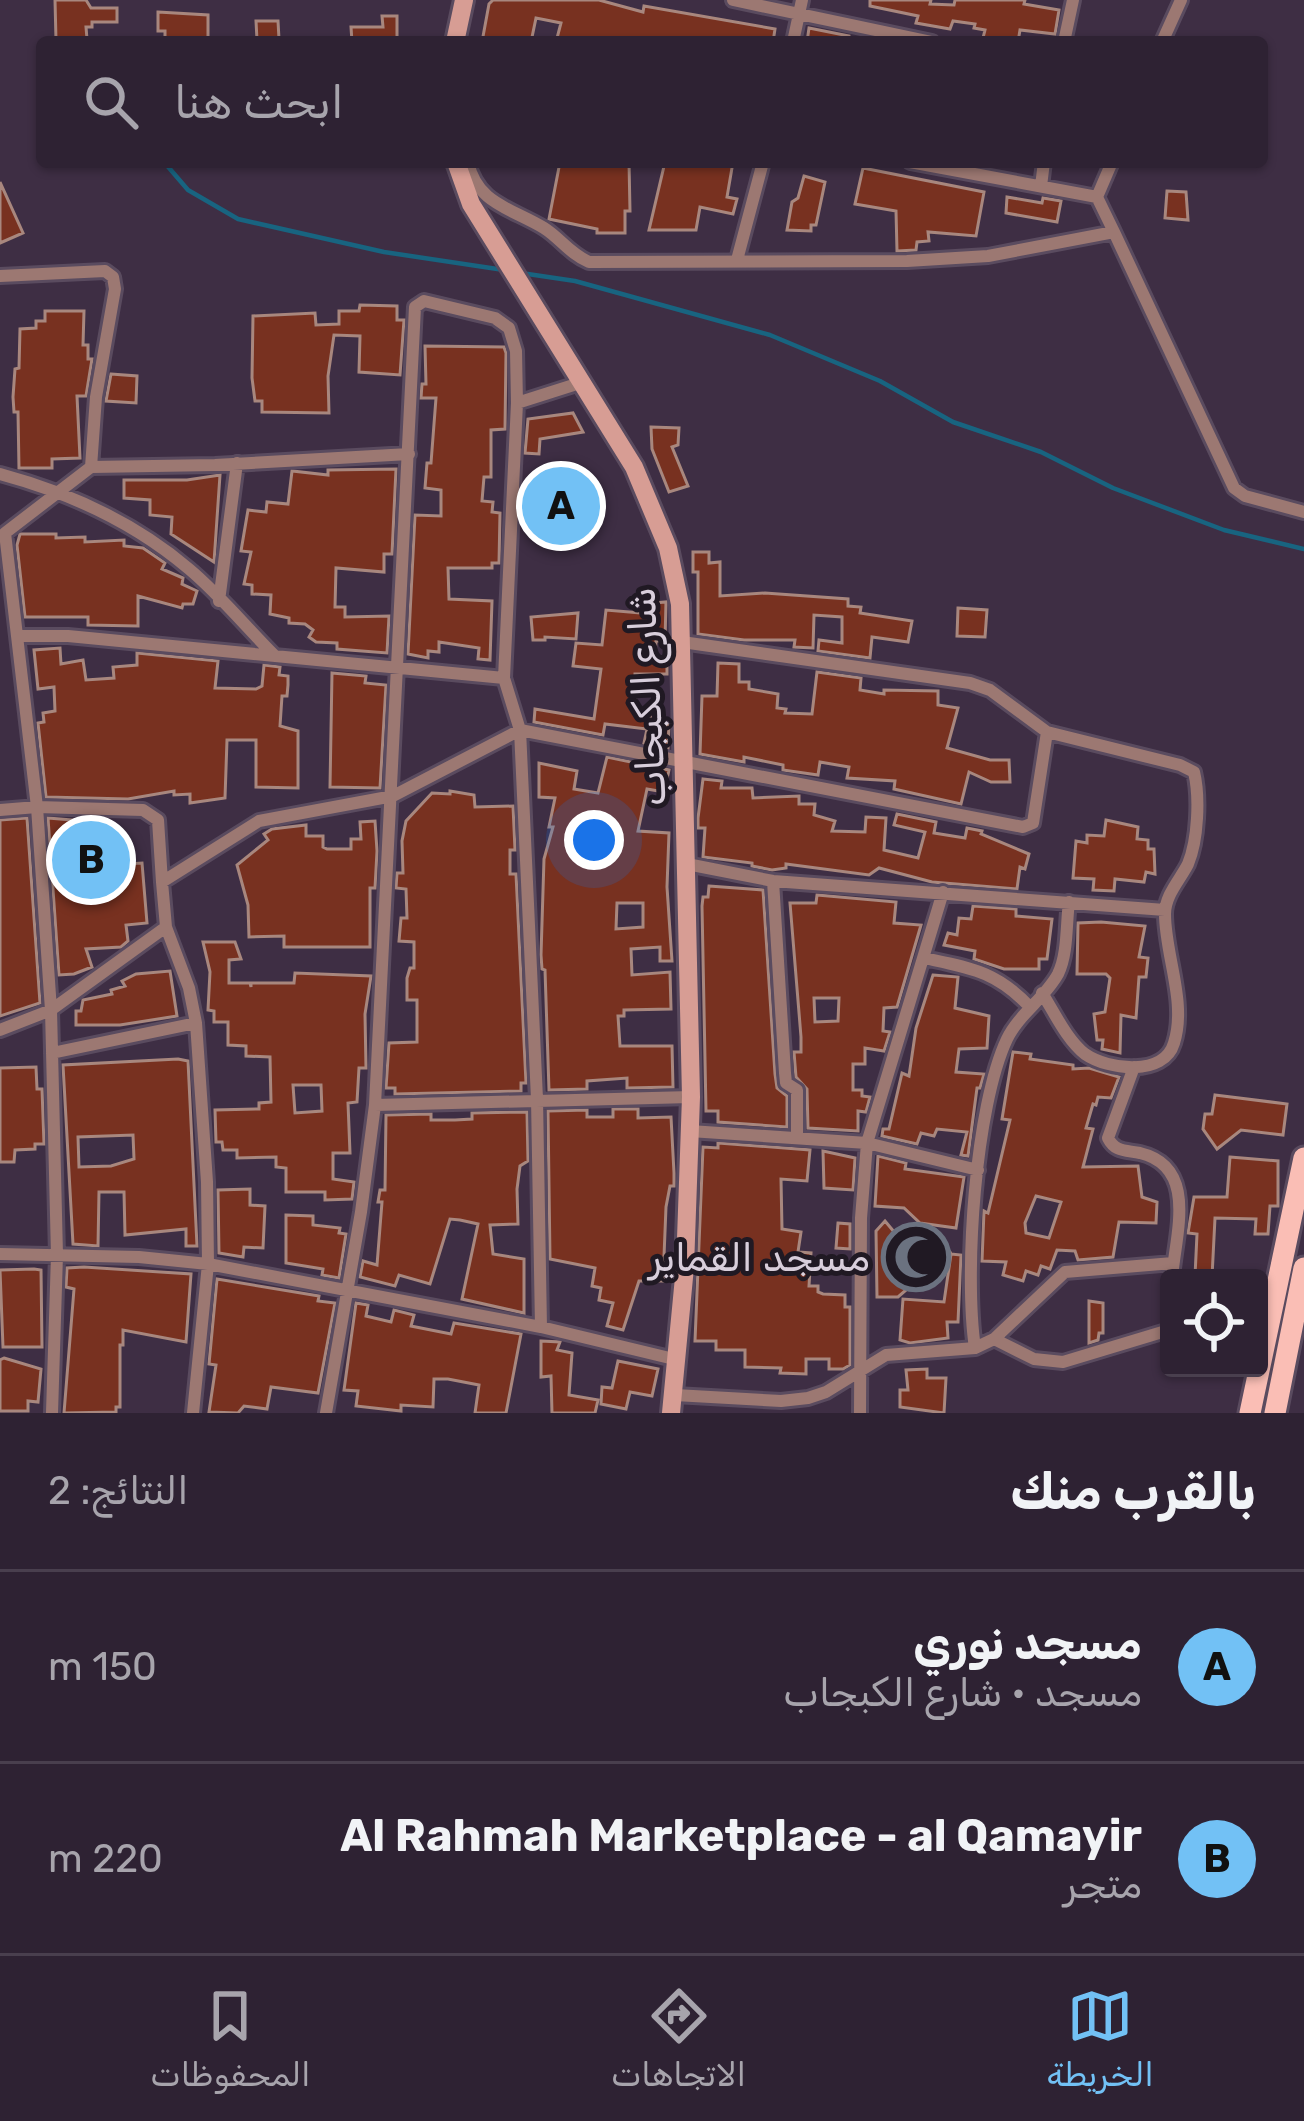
<!DOCTYPE html>
<html lang="ar">
<head>
<meta charset="utf-8">
<style>
  :root { --surface:#2e2233; --page:#362a3b; --text:#f1f3f6; --muted:#a7a4ac; --line:#493f4e; --accent:#72c1f5 }
  body { margin:0; font-family:Rubik,Cairo,sans-serif; background:var(--page); color:var(--text); direction:rtl }
  .controls { position:absolute; right:36px; bottom:36px; display:grid; overflow:hidden; border-radius:12px; box-shadow:0 3px 9px #0004 }
  .controls button { width:108px; height:108px; display:grid; place-items:center; padding:0; border:0; border-bottom:3px solid var(--line); background:var(--surface); color:var(--text); font:60px sans-serif }
  .you { position:absolute; left:594px; top:840px; width:42px; height:42px; margin:-30px; border:9px solid #fff; border-radius:50%; background:#1a73e8; box-shadow:0 0 0 18px #1a73e833 }
  .badge { display:grid; place-items:center; width:78px; height:78px; border-radius:50%; background:var(--accent); color:#111; font-size:39px; font-weight:700 }
  .pin { position:absolute; translate:-50% -50%; border:6px solid #fff; box-shadow:0 3px 12px #0006 }
  .list { margin:0; padding:0; list-style:none }
  h2 { display:flex; justify-content:space-between; align-items:center; height:156px; margin:0; padding:0 48px; font-size:51px }
  h2 small { font-size:39px; font-weight:400; color:var(--muted) }
  .list li { display:grid; grid-template-columns:78px 1fr auto; gap:36px; align-items:center; box-sizing:border-box; height:192px; padding:0 48px; border-top:3px solid var(--line) }
  .list b { display:block; font-size:45px; white-space:nowrap }
  .list p { margin:0; font-size:39px; white-space:nowrap; color:var(--muted) }
  .list em { font-size:39px; font-style:normal; color:var(--muted) }
  .icon { flex:none; width:66px; height:66px; fill:none; stroke:currentColor; stroke-width:2; stroke-linecap:round; stroke-linejoin:round }
  .map { position:relative; flex:none; width:1304px; height:1413px; overflow:hidden; direction:ltr }
  .search { position:absolute; background:var(--surface); box-shadow:0 3px 9px #0004; left:36px; right:36px; top:36px; height:132px; display:flex; align-items:center; gap:30px; box-sizing:border-box; padding:0 42px; border-radius:12px; color:var(--muted); font-size:45px }
  .sheet { height:540px; background:var(--surface) }
  nav { display:flex; justify-content:space-around; align-items:center; box-sizing:border-box; height:168px; border-top:3px solid var(--line); background:var(--surface); font-size:33px; color:var(--muted) }
  nav a { display:grid; justify-items:center; gap:6px }
  nav .on { color:var(--accent) }
  .map>svg:first-child { display:block }
</style>
</head>
<body>
<div class="map">
<svg width="1304" height="1413" viewBox="0 0 1304 1413">
  <rect width="100%" height="100%" fill="#3e2e44"/>
  <g fill="none" stroke-linecap="round" stroke-linejoin="round">
    <path stroke="#186480" stroke-width="4.5" d="M40 72H42
      M164 162 188 190 238 219 384 252 504 270
      M521 273 575 281 770 335 880 381 953 422 1041 452 1113 488 1224 530 1304 549"/>
  </g>
  <path fill="#783120" stroke="#a8877e" stroke-width="3" fill-rule="evenodd" d="M55 0H86L91 8H117V22H92V27H86L87 39 56 40Z
    M493 0H599L643 12 644 6 775 29 773 42H556L561 23 536 18 531 42H482L489 4Z
    M870 0H931L930 4 954 5 955 0H1025L1024 4 1059 10 1055 34 1020 30 1018 42H982L985 30 974 28 975 24 953 21 950 29 916 23 918 16 870 6Z
    M158 12 208 15V39L165 38V31H158Z
    M382 16H397V42H352L351 27H383Z
    M256 21H278L279 39 257 40Z
    M809 28 849 36V42H807Z
    M560 162H629L630 211H625V233H597V229L549 219Z
    M665 162H733L727 197 737 199 733 214 700 207 696 230H649Z
    M863 168 984 192 976 236 928 232 929 241 917 242 916 250 897 251 896 211 855 204Z
    M804 176 825 182 816 225H811V231L787 230 792 202 798 198Z
    M0 182 23 233 0 243Z
    M1167 191 1186 192 1188 220 1165 218Z
    M1007 197 1042 203 1043 198 1061 201 1057 222 1006 213Z
    M360 305 397 306V320H404L400 375 359 372 360 336 334 335 328 376 329 413 262 412V401H255L252 378 253 316 315 313 316 325 339 324V311H359Z
    M45 311H84L83 345H88V359H92L86 396H77L80 458 52 459V468H19L18 412H14L13 397 15 369 19 368 20 329 36 328V321H45Z
    M425 346 504 347 506 353 505 429 491 430V477H484L482 501 493 502 492 512 500 513 499 563H492V568H448L449 599 492 601 490 660 478 659 479 648 439 642V652L428 651V658L408 654 415 515 441 516V490L425 488 427 463H431L436 398H421L422 384H426Z
    M111 374 137 376 136 403 106 401Z
    M573 413 583 432 540 439 539 454 525 453 528 419Z
    M651 427 679 428 678 445 672 447 688 486 669 492 652 449Z
    M396 469 392 554H384V572L336 568 335 607H345V617L389 616 387 653 337 649V643L316 642 309 637 313 630 305 624 289 623V618L270 614 271 595 252 594V585L244 584 251 552 241 551 248 510 266 512 267 502 288 504 292 471 328 475V470Z
    M220 475 214 562 171 534 172 517 150 515V500L124 498V480H187Z
    M566 477 590 512 582 518 586 524 574 532V538L553 540 531 509 541 503 537 498Z
    M20 534H56V538L85 537V542L124 540V546L143 548 165 563 162 569 183 578 182 584 197 591 193 604H183L182 608 138 596V626L88 625V617H25L17 545Z
    M693 552H709V563L720 562V596L765 593 848 599V606L861 607 860 613 912 621 908 642 872 637 870 658 818 651 819 640 842 643V617L814 615 813 648 794 647 795 640H744L698 634V572H693Z
    M666 602 665 641H656L655 659 667 660V674H635V713L650 712 651 725H669L668 748 644 743 647 729 605 724 603 735 534 722 535 709 594 719 601 669 573 666 576 643 602 645 606 610 642 613 641 604Z
    M958 608 987 610 985 637 957 636Z
    M578 613 576 639 545 637V640H533L531 617Z
    M60 648 61 664 83 660 86 680 114 678 113 667 137 665V653L218 661 215 688 256 689 262 686 264 665 280 667 279 675 288 676V685L287 696H282L280 726 298 731V788L256 787V740H227L225 798 190 803V794L174 795V791L128 799 46 797 38 723 44 722 43 713 55 711 54 687 38 689 34 650Z
    M718 663 739 664V682H749V689L778 694 777 708 786 709 785 713 812 714 817 672 861 678 860 690 884 694V690L938 691V705L958 708 947 748 990 760H1009L1010 782H991L969 772 961 804 894 789 895 781 847 778 849 767 820 762 818 775 783 770V765L744 757V762L700 754 702 696H717Z
    M332 673 366 676 365 683 386 685 380 788 330 787Z
    M607 757 669 770 664 792 647 789 638 831 669 833 667 887 672 961H660V947L631 949 632 975 670 972 671 1009 624 1010V1016H618L620 1046H672L673 1087 627 1088V1078L587 1081V1089L549 1090 545 970 542 969 541 955 544 859 553 827H549L555 798 539 797V763L577 771 574 789 598 793ZM617 903H643V927L616 929Z
    M703 779 722 781 721 788H752L753 798 799 796V804H815L814 815 835 821 832 831 865 832 866 817 886 818 884 850 918 858 925 832 894 825 897 814 936 822 934 833 965 838 967 828 982 831 981 834 1029 854 1025 869 1020 867 1017 889 932 882 879 868 869 875 786 864V868L772 870 752 866V863L703 857 705 828H698V818Z
    M450 791 474 795 475 807 513 806 515 850H510V874H516L526 1083H521V1091L395 1094V1088H386L389 1043 417 1042V1000H407V978L410 968H414V942L399 941 401 918H407L406 889 396 888 397 873H403L402 841 406 821 432 793 450 794Z
    M27 818 40 1003 0 1016V820Z
    M48 818 107 823 109 865 142 863 147 923 126 925 128 941 121 947 86 949 92 967 74 974 59 975Z
    M1106 820 1138 827 1137 839 1148 840V849H1154L1155 874 1146 872 1144 882 1115 879 1114 891 1093 890 1094 879 1073 878 1076 841 1087 843V835L1104 836Z
    M375 821 377 851 375 888H370V947H284V936L249 937 248 905 237 865 268 840 264 834 272 829 306 825V836H323V847L327 849H351V839H361L360 822Z
    M709 886 763 890 775 1074 777 1088 787 1096V1127L718 1122V1111H706L702 906 703 897H708Z
    M817 895 896 902 894 923 921 925 897 1007 884 1008 883 1031 890 1032 884 1051 865 1048V1064H853V1090H862V1096L870 1097 866 1112 858 1111V1131L808 1128 807 1089 796 1077 794 1052H801V1037L790 903H816ZM814 998H839L838 1021 815 1022Z
    M973 906 1016 909V916L1052 919 1047 959H1039V969H1004L974 959 975 951 944 945 948 933 957 935 959 918 971 919Z
    M1101 922 1145 926 1139 957 1148 958 1146 977H1139L1136 1018 1121 1015 1120 1053 1102 1049 1103 1040H1097L1094 1014 1105 1012 1110 978 1106 974H1077L1078 923Z
    M203 942H235L241 959 229 960V983H250L251 987V983H294L295 973 371 976 365 1014 366 1068H359L357 1102 348 1103 350 1153H333V1179L354 1182 352 1199 325 1200V1192H286V1168L276 1167V1157L237 1158V1150H223L222 1142H216L215 1110 259 1109V1103L271 1102 270 1057 246 1056V1046L228 1045V1022H214V1011L208 1010 210 972ZM293 1085H321L322 1111 295 1113Z
    M170 971 177 1016 120 1025H76V1011H81L83 1000 112 994 111 990 125 986 122 981 136 974Z
    M933 975 958 977 955 1008 989 1016 987 1048 959 1049 956 1072 984 1074 980 1088H977L968 1156 961 1155 967 1132 937 1129 934 1136 921 1133 917 1144 882 1136 883 1129H889L902 1073 909 1076 916 1028Z
    M1013 1052 1031 1054 1030 1059 1073 1065V1069L1089 1068 1119 1077 1111 1098 1098 1097 1096 1105 1093 1104 1086 1128 1093 1129 1083 1167 1138 1166 1142 1197 1157 1202 1156 1223 1119 1222 1113 1257 1078 1260 1075 1251 1057 1250 1050 1269 1041 1266 1038 1275 1026 1271 1023 1281 1003 1275 1006 1262 982 1261 984 1211 988 1213 1010 1120 1002 1119ZM1036 1196 1061 1202 1049 1238 1026 1233 1025 1223Z
    M178 1059 188 1061 197 1246H186V1229L125 1235 124 1192H99L98 1246 73 1244 63 1065ZM133 1135 134 1159 111 1166 79 1167 78 1137Z
    M36 1067 37 1089H42L44 1144H35V1149L15 1150 14 1162H0V1068Z
    M1215 1095 1287 1104 1283 1135 1241 1130 1217 1149 1203 1129 1205 1114H1212Z
    M613 1109H638V1118L671 1117 674 1173V1186H670L666 1207 663 1281H639L623 1330 607 1326 613 1303 599 1300 601 1288 592 1286 595 1268 550 1259 548 1111 587 1110V1117H613Z
    M527 1112 528 1161 520 1166 517 1189 518 1224 490 1225 493 1254 524 1259V1313L462 1299 478 1224 460 1220 450 1219 430 1284 399 1275 395 1286 360 1277 363 1261 377 1265 382 1202H378L380 1190H385L386 1115 431 1114V1120H455L472 1119V1113Z
    M718 1143 810 1150 807 1181 781 1179 782 1229 801 1232 798 1252 811 1253 809 1286H818V1292L823 1294 845 1295V1307H850V1365L843 1369H829V1359H806V1374L780 1373 781 1368 745 1367V1350H716V1341H695L703 1147 718 1148Z
    M823 1151 855 1158 853 1190 824 1188Z
    M878 1156 906 1163 905 1169 964 1177 956 1228 920 1223 904 1208 875 1206Z
    M1230 1157 1278 1161V1206H1270L1268 1234H1255L1256 1219 1215 1218 1212 1277 1195 1276 1197 1234 1188 1233 1194 1197H1227Z
    M250 1189V1205L265 1206 263 1248 244 1247 243 1257 219 1253 218 1190Z
    M286 1215 313 1216V1225L340 1228 339 1233 346 1234 339 1278 322 1275 323 1269 286 1263Z
    M885 1221 905 1245 927 1226 950 1252 898 1297H877L876 1231Z
    M838 1223 850 1224V1249L836 1248Z
    M951 1254 961 1255 958 1322H947L948 1338 910 1343 900 1340 903 1299 944 1302Z
    M84 1267 191 1274 186 1342 123 1330V1345H120V1407H116V1412L64 1413 74 1289 66 1287 67 1268Z
    M34 1269 41 1270 42 1347H3L0 1270Z
    M217 1279 319 1296 318 1301 335 1303 318 1393 271 1387 267 1409 244 1406 238 1413 209 1412 216 1365 209 1364Z
    M1089 1301 1103 1303V1333H1099L1098 1340 1089 1343Z
    M356 1303 368 1305 366 1316 391 1322 394 1310 414 1315 411 1326 451 1334 454 1323 521 1334 506 1413H475L479 1385 448 1379H434L433 1407 401 1405V1411L356 1406 358 1391 344 1390Z
    M541 1341 560 1342 557 1350 572 1353 569 1395 598 1400 595 1413H552L551 1376 541 1377Z
    M4 1358 41 1369 38 1402 28 1401V1411H0V1360Z
    M618 1361 658 1369 652 1396 630 1392 626 1409 601 1404 602 1387 612 1388Z
    M927 1369V1378H946L944 1413 900 1407V1390H908L906 1370Z"/>
  <g fill="none" stroke-linecap="round" stroke-linejoin="round">
    <g stroke="#5a4b5f" stroke-width="18">
      <path id="minor" d="M733 0 932 42
        M793 42 802 0
        M1064 42 1073 0
        M1162 42 1181 0
        M468 162C477 204 511 208 544 228 560 238 570 254 589 262L907 261 988 256 1114 232 1234 488 1245 496 1304 512
        M910 162 1097 197
        M1112 162 1097 197 1114 232
        M1041 186 1044 162
        M737 260 763 162
        M0 276 105 271 113 277 115 289 96 397 91 467
        M517 403 583 382
        M0 474C67 492 135 523 189 569 219 594 246 627 274 655
        M219 601 237 463
        M18 636H68L504 678
        M0 810 37 807 143 810 158 820 162 882
        M687 864 773 881 1165 910
        M773 881 785 1073 786 1083 797 1090V1137
        M166 927 189 988 196 1023 207 1182 208 1264 193 1413
        M924 958C971 968 996 971 1030 1007
        M1042 993C1054 1012 1067 1040 1085 1054 1108 1070 1164 1077 1174 1043 1187 1002 1165 955 1165 914 1165 895 1180 880 1188 864 1198 840 1200 797 1194 772L1180 765 1047 732
        M0 1030 51 1010 166 927 162 882 259 821 393 796 520 730 1023 827 1033 823 1047 732 990 690 970 683 682 642
        M52 1053 196 1023
        M1134 1067 1108 1138C1115 1152 1125 1150 1140 1153 1199 1167 1175 1236 1172 1278
        M375 1105 691 1097
        M690 1131 867 1143 978 1170
        M0 1254 139 1257 208 1264 541 1327 678 1360
        M994 1339 1034 1359 1063 1362 1169 1330
        M975 1348C964 1274 975 1107 1007 1039 1019 1014 1045 998 1058 974 1068 954 1066 924 1069 902
        M675 1395 781 1401 808 1398 826 1392 886 1355 975 1348 994 1339 1065 1272 1173 1263
        M52 1413 57 1255 51 1010 37 807 5 533 91 467 215 465 409 454
        M326 1413 361 1212 375 1105 415 307 424 301 495 318 509 328 516 351 517 403 504 678 520 730 537 1099 541 1327
        M860 1413 861 1218 867 1143 943 892"/>
    </g>
    <g stroke="#5a4b5f" stroke-width="24">
      <path id="secondary" d="M455 42 464 0
        M456 162 471 204 634 467 668 548 680 604 691 1097 685 1267 671 1413"/>
    </g>
    <g stroke="#5a4b5f" stroke-width="27">
      <path id="primary" d="M1250 1413 1304 1158
        M1275 1413 1304 1268"/>
    </g>
    <use href="#minor" stroke="#9c7872" stroke-width="12"/>
    <use href="#secondary" stroke="#d79d94" stroke-width="18"/>
    <use href="#primary" stroke="#fabeb5" stroke-width="21"/>
  </g>
  <defs>
    <g id="mosque-ring" transform="scale(3.45)"><circle r="9.5" fill="#201923" stroke="#6b7280" stroke-width="1.5"/><path d="M3.5-4.9A6 6 0 1 0 3.5 4.9A5 5 0 1 1 3.5-4.9Z" fill="#6b7280"/></g>
  </defs>
  <g fill-rule="evenodd">
    <use href="#mosque-ring" x="916" y="1257"/>
  </g>
  <g text-anchor="middle" stroke-width="10" stroke-linejoin="round" paint-order="stroke">
    <g font-size="39" fill="#d8cedb" stroke="#201923">
      <text transform="translate(646 697) rotate(-93)" y="14">شارع الكبجاب</text>
    </g>
    <g font-size="39" fill="#d8cedb" stroke="#201923" text-anchor="end">
      <text x="870" y="1271">مسجد القماير</text>
    </g>
  </g>
</svg>
<div class="controls">
<button><svg class="icon" aria-label="locate" viewBox="0 0 24 24"><circle cx="12" cy="12" r="6"/><path d="M12 2v4M12 18v4M2 12h4M18 12h4"/></svg></button>
</div>
<div class="you"></div>
<div class="pin badge" style="left:561px;top:506px">A</div>
<div class="pin badge" style="left:91px;top:860px">B</div>
<div class="search"><svg class="icon" aria-label="search" viewBox="0 0 24 24"><circle cx="10" cy="10" r="6"/><path d="M15 15l6 6"/></svg>ابحث هنا</div>
</div>
<section class="sheet">
<h2>بالقرب منك<small>النتائج: 2</small></h2>
<ul class="list">
<li><span class="badge">A</span><div><b>مسجد نوري</b><p>مسجد · شارع الكبجاب</p></div><em>150 m</em></li>
<li><span class="badge">B</span><div><b>Al Rahmah Marketplace - al Qamayir</b><p>متجر</p></div><em>220 m</em></li>
</ul>
</section>
<nav>
<a class="on"><svg class="icon" aria-label="map" viewBox="0 0 24 24"><path d="M3 6l6-2 6 2 6-2v14l-6 2-6-2-6 2zM9 4v14M15 6v14"/></svg>الخريطة</a>
<a><svg class="icon" aria-label="directions" viewBox="0 0 24 24"><path d="M12 3l9 9-9 9-9-9zM9 14v-3h6M13 9l2 2-2 2"/></svg>الاتجاهات</a>
<a><svg class="icon" aria-label="saved" viewBox="0 0 24 24"><path d="M7 4h10v16l-5-4-5 4z"/></svg>المحفوظات</a>
</nav>
</body>
</html>
